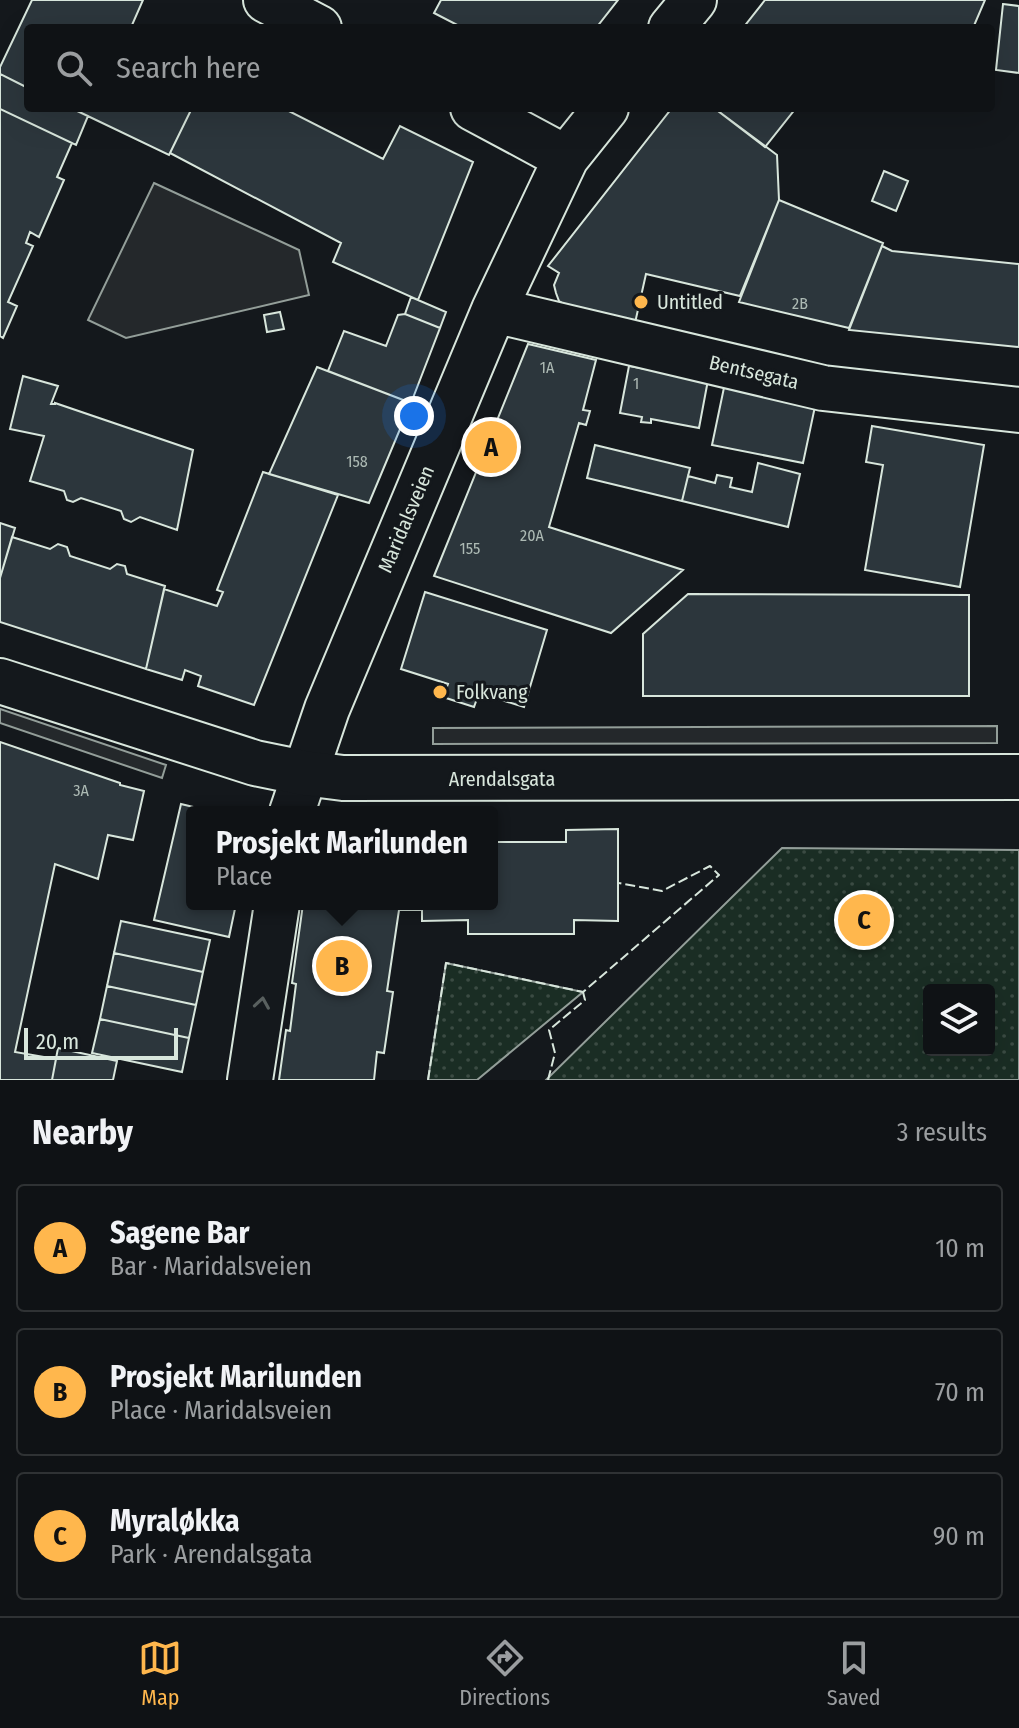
<!DOCTYPE html>
<html lang="en">
<head>
<meta charset="utf-8">
<style>
  :root { --surface:#0f1215; --page:#1d2022; --text:#f1f3f6; --muted:#9b9ea0; --line:#2f3234; --accent:#ffb74d }
  body { margin:0; font-family:"Fira Sans Condensed",sans-serif; background:var(--page); color:var(--text) }
  .controls { position:absolute; right:24px; bottom:24px; display:grid; overflow:hidden; border-radius:8px; box-shadow:0 8px 32px #0002 }
  .controls button { width:72px; height:72px; display:grid; place-items:center; padding:0; border:0; border-bottom:2px solid var(--line); background:var(--surface); color:var(--text); font:40px sans-serif }
  .scale { position:absolute; left:24px; bottom:20px; width:154px; box-sizing:border-box; padding-left:8px; border:4px solid #d8e6dc; border-top:0; font-size:22px; line-height:28px; white-space:nowrap; color:#d8e6dc; -webkit-text-stroke:6px #14181c; paint-order:stroke }
  .you { position:absolute; left:414px; top:416px; width:28px; height:28px; margin:-20px; border:6px solid #fff; border-radius:50%; background:#1a73e8; box-shadow:0 0 0 12px #1a73e833 }
  .badge { display:grid; place-items:center; width:52px; height:52px; border-radius:50%; background:var(--accent); color:#111; font-size:26px; font-weight:700 }
  .pin { position:absolute; translate:-50% -50%; border:4px solid #fff; box-shadow:0 2px 8px #0006 }
  .popup { position:absolute; left:186px; top:806px; width:312px; height:104px; box-sizing:border-box; display:grid; place-content:center; border-radius:8px; background:var(--surface); filter:drop-shadow(0 2px 6px #0005); font-size:26px; white-space:nowrap; color:var(--muted) }
  .popup b { font-size:30px; color:var(--text) }
  .popup::after { content:''; position:absolute; left:50%; top:100%; margin-left:-16px; border:16px solid transparent; border-top-color:var(--surface) }
  .list { margin:0; padding:0; list-style:none }
  h2 { display:flex; justify-content:space-between; align-items:center; height:104px; margin:0; padding:0 32px; font-size:34px }
  h2 small { font-size:26px; font-weight:400; color:var(--muted) }
  .list li { display:grid; grid-template-columns:52px 1fr auto; gap:24px; align-items:center; box-sizing:border-box; height:128px; margin:0 16px 16px; padding:0 16px; border:2px solid var(--line); border-radius:8px }
  .list b { display:block; font-size:30px; white-space:nowrap }
  .list p { margin:0; font-size:26px; white-space:nowrap; color:var(--muted) }
  .list em { font-size:26px; font-style:normal; color:var(--muted) }
  .icon { flex:none; width:44px; height:44px; fill:none; stroke:currentColor; stroke-width:2; stroke-linecap:round; stroke-linejoin:round }
  .map { position:relative; flex:none; width:1019px; height:1080px; overflow:hidden }
  .search { position:absolute; background:var(--surface); box-shadow:0 8px 32px #0002; left:24px; right:24px; top:24px; height:88px; display:flex; align-items:center; gap:20px; box-sizing:border-box; padding:0 28px; border-radius:8px; color:var(--muted); font-size:30px }
  .sheet { height:536px; background:var(--surface) }
  nav { display:flex; justify-content:space-around; align-items:center; box-sizing:border-box; height:112px; border-top:2px solid var(--line); background:var(--surface); font-size:22px; color:var(--muted) }
  nav a { display:grid; justify-items:center; gap:4px }
  nav .on { color:var(--accent) }
  .map>svg:first-child { display:block }
</style>
</head>
<body>
<div class="map">
<svg width="1019" height="1080" viewBox="0 0 1019 1080">
  <defs>
    <pattern id="grass-dots" width="8" height="8" patternUnits="userSpaceOnUse" patternTransform="scale(2)"><rect width="8" height="8" fill="#1a2d24"/><path d="M2 2h.1M6 6h.1" fill="none" stroke="#3b4b43" stroke-width="1.8" stroke-linecap="round"/></pattern>
  </defs>
  <rect width="100%" height="100%" fill="#14181c"/>
  <path fill="url(#grass-dots)" stroke="#939e99" stroke-width="2" fill-rule="evenodd" d="M782 848 1019 850V1080H546ZM929 990H989V1050H929Z
    M446 963 583 992 477 1080H428Z"/>
  <path fill="#24282b" stroke="#939e99" stroke-width="2" d="M154 183 299 250 309 295 126 338 88 320Z
    M0 709 166 765 162 778 0 723Z
    M997 726V743L433 744V728Z"/>
  <path fill="#2c363c" stroke="#d8e6dc" stroke-width="2" d="M32 0H143L132 25 138 28H28V88L0 74V67Z
    M441 0H618L596 28H463L434 13Z
    M765 0H985L973 28H743Z
    M1003 4 1019 6V73L996 70Z
    M0 74 28 88V108H71L88 116 76 145 0 109Z
    M71 108H192L169 155Z
    M192 108H283L383 159 400 126 473 162 418 300 333 262 341 243 170 153Z
    M672 108H714L777 155 779 200 740 296 646 274 635 323 567 306 559 301 556 293 554 285 559 273 548 266Z
    M714 108H796L765 147Z
    M0 109 72 143 57 177 64 180 39 237 30 232 26 243 33 246 8 302 17 306 3 338 0 336Z
    M884 171 908 181 896 211 872 201Z
    M779 200 883 243 849 328 739 302Z
    M882 246 892 251 1019 264V347L849 330Z
    M411 297 446 312 440 328 405 314Z
    M280 312 284 329 267 332 264 315Z
    M405 314 440 328 411 403 328 371 344 331 386 346 398 315Z
    M528 344 596 360 583 410 590 411 586 425 579 423 549 527 683 570 611 633 434 576Z
    M629 366 708 380 699 428 651 419V423L641 422 642 417 620 413Z
    M317 367 411 403 369 503 269 474Z
    M23 376 58 386 51 404H55V403L193 450 177 530 140 517 131 522 124 519 121 511 81 498 73 502 67 500 64 491 30 481 44 436 10 429Z
    M726 378 817 397 803 463 712 445Z
    M872 426 984 445 960 587 865 570 883 465 866 462Z
    M595 445 690 468 682 501 587 478Z
    M758 463 800 474 788 527 682 501 688 476 715 483 717 475 732 478 730 487 752 492Z
    M263 472 338 495 254 705 198 686 201 676 185 670 182 680 146 669 164 589 217 606 223 592 217 590Z
    M0 523 15 528 0 578Z
    M12 537 50 549 58 544 67 547 70 556 110 569 117 564 125 566 127 574 165 586 146 669 0 622V578Z
    M425 592 547 630 524 707 479 693 474 707 443 697 448 684 401 669Z
    M688 594 969 595V696H643V634Z
    M0 742 120 783V785L144 791 133 840 108 835 98 879 55 864 15 1052 56 1059 52 1080H0Z
    M181 804 214 812H192V904H236L229 937 154 920Z
    M618 829V921L574 920V934H468V920L422 921V910H399L387 991 393 992 384 1053 377 1052 374 1080H279L286 1030 290 1031 296 984 292 983 303 904H492V842H566V830Z
    M121 921 210 940 203 972 114 953Z
    M114 953 203 972 196 1005 107 986Z
    M107 986 196 1005 189 1038 100 1019Z
    M100 1019 189 1038 182 1072 92 1053Z
    M58 1048 117 1061 113 1080H52Z"/>
  <g fill="none" stroke-linecap="round" stroke-linejoin="round">
    <g stroke="#d8e6dc" stroke-width="48">
      <path id="street" d="M266 0 319 28
        M671 28 694 0
        M473 108 566 158
        M494 310 823 388 1019 410
        M292 812 327 709 494 310 566 158 606 108
        M250 1080 277 904"/>
    </g>
    <g stroke="#d8e6dc" stroke-width="48">
      <path id="secondary" d="M0 681 255 763 304 773 343 778 1019 777"/>
    </g>
    <use href="#street" stroke="#14181c" stroke-width="44"/>
    <use href="#secondary" stroke="#14181c" stroke-width="44"/>
    <path stroke="#d8e6dc" stroke-width="2" stroke-dasharray="10 4" stroke-linecap="butt" d="M428 1080 446 963 583 992 719 875 710 866 662 891 619 883
      M548 1080 555 1053 549 1030 585 1000 583 992"/>
  </g>
  <defs><path id="oneway-chevron" d="M-2-3.5L2.5 0L-2 3.5" fill="none" stroke-width="1.6" stroke-linecap="round" stroke-linejoin="round" transform="scale(2)"/></defs>
  <use stroke="#59605f" href="#oneway-chevron" transform="translate(262 1003) rotate(-81)"/>
  <g fill="#ffb74d" stroke="#14181c" stroke-width="3">
    <circle cx="641" cy="302" r="8"/>
    <circle cx="440" cy="692" r="8"/>
  </g>
  <g text-anchor="middle" stroke-width="6" stroke-linejoin="round" paint-order="stroke">
    <g font-size="16" fill="#adbab4">
      <text x="800" y="309">2B</text>
      <text x="547" y="373">1A</text>
      <text x="636" y="389">1</text>
      <text x="357" y="467">158</text>
      <text x="532" y="541">20A</text>
      <text x="470" y="554">155</text>
      <text x="81" y="796">3A</text>
    </g>
    <g font-size="20" fill="#d8e6dc" stroke="#14181c" text-anchor="start">
      <text x="657" y="309">Untitled</text>
      <text x="456" y="699">Folkvang</text>
    </g>
    <g font-size="20" fill="#d8e6dc" stroke="#14181c">
      <text transform="translate(754 372) rotate(13)" y="7">Bentsegata</text>
      <text transform="translate(406 519) rotate(-67)" y="7">Maridalsveien</text>
      <text x="502" y="786">Arendalsgata</text>
    </g>
  </g>
</svg>
<div class="controls">
<button><svg class="icon" aria-label="layers" viewBox="0 0 24 24"><path d="M12 4l9 5-9 5-9-5zM3 14l9 5 9-5"/></svg></button>
</div>
<div class="scale">20 m</div>
<div class="you"></div>
<div class="pin badge" style="left:491px;top:447px">A</div>
<div class="pin badge" style="left:342px;top:966px">B</div>
<div class="popup"><b>Prosjekt Marilunden</b>Place</div>
<div class="pin badge" style="left:864px;top:920px">C</div>
<div class="search"><svg class="icon" aria-label="search" viewBox="0 0 24 24"><circle cx="10" cy="10" r="6"/><path d="M15 15l6 6"/></svg>Search here</div>
</div>
<section class="sheet">
<h2>Nearby<small>3 results</small></h2>
<ul class="list">
<li><span class="badge">A</span><div><b>Sagene Bar</b><p>Bar · Maridalsveien</p></div><em>10 m</em></li>
<li><span class="badge">B</span><div><b>Prosjekt Marilunden</b><p>Place · Maridalsveien</p></div><em>70 m</em></li>
<li><span class="badge">C</span><div><b>Myraløkka</b><p>Park · Arendalsgata</p></div><em>90 m</em></li>
</ul>
</section>
<nav>
<a class="on"><svg class="icon" aria-label="map" viewBox="0 0 24 24"><path d="M3 6l6-2 6 2 6-2v14l-6 2-6-2-6 2zM9 4v14M15 6v14"/></svg>Map</a>
<a><svg class="icon" aria-label="directions" viewBox="0 0 24 24"><path d="M12 3l9 9-9 9-9-9zM9 14v-3h6M13 9l2 2-2 2"/></svg>Directions</a>
<a><svg class="icon" aria-label="saved" viewBox="0 0 24 24"><path d="M7 4h10v16l-5-4-5 4z"/></svg>Saved</a>
</nav>
</body>
</html>
